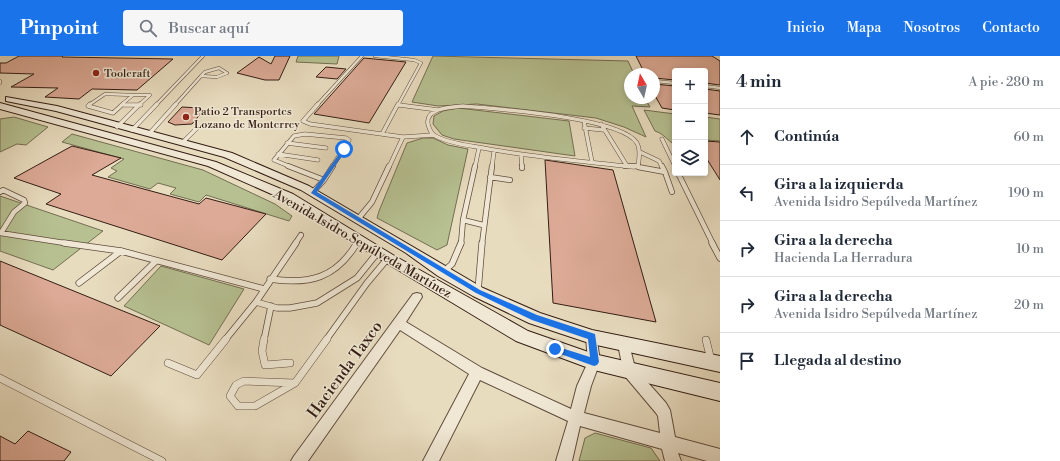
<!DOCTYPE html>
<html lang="es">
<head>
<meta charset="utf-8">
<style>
  :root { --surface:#fff; --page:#f6f6f7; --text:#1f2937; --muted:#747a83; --line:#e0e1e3; --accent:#1a73e8 }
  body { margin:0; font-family:"Libre Bodoni",serif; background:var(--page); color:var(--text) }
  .controls { position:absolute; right:12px; top:12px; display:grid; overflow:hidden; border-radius:4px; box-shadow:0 2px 6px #0003 }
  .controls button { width:36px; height:36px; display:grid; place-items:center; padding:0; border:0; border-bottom:1px solid var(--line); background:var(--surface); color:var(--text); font:20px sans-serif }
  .compass { position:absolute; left:624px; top:12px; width:36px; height:36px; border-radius:50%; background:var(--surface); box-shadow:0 2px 6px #0003; rotate:351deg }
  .stop { position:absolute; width:12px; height:12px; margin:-9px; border:3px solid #1a73e8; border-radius:50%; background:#fff }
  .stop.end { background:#1a73e8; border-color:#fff; box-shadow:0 1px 4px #0008 }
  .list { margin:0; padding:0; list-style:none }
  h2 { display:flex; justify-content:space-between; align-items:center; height:52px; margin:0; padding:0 16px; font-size:17px }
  h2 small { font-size:13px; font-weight:400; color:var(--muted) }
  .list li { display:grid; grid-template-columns:26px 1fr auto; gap:12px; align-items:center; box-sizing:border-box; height:56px; padding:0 16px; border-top:1px solid var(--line) }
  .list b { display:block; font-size:15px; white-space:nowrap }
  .list p { margin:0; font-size:13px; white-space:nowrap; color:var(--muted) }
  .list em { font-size:13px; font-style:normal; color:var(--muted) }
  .icon { flex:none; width:22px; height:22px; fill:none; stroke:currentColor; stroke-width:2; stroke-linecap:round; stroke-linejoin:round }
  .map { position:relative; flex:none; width:720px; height:405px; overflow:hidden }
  header { display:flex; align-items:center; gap:24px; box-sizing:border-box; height:56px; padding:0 20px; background:var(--accent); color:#fff }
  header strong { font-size:19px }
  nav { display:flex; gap:22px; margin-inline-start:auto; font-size:14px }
  .search { width:280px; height:36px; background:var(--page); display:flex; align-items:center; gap:10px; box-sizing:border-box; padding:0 14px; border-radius:4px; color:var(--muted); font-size:15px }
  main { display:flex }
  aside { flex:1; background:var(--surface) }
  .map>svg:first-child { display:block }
</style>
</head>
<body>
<header>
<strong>Pinpoint</strong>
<div class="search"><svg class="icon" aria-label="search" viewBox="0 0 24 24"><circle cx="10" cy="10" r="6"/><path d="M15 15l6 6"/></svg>Buscar aquí</div>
<nav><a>Inicio</a><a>Mapa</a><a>Nosotros</a><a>Contacto</a></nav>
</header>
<main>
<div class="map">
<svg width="720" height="405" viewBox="0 0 720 405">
  <rect width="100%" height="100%" fill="#e8dcbf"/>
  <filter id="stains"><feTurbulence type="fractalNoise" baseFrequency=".005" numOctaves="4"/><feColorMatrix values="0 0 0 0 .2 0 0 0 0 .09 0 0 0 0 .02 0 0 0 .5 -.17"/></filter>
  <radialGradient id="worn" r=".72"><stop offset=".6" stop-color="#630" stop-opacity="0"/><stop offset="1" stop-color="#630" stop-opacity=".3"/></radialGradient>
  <path fill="#b6c091" stroke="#746e52" d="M298 0H339L337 8 296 6Z
    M433 0 628 5 634 18H630V42H645L650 51 632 50 646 81 624 71 596 62 477 48 438 50 412 46Z
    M458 52 569 65 575 100 454 83 442 79 433 68 434 60 443 55Z
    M644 54 675 58V89C667 84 664 78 655 75Z
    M14 61 48 71 26 89 17 88 0 96V63Z
    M705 61 720 63V85L705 84Z
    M72 78 203 114 275 148 292 160 289 165 206 139 199 146 170 138 176 132 158 127 150 133 108 121 117 115 111 112 124 103 62 86Z
    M423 82H433L448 89 468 93 447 189 437 194 377 162 379 155 407 87Z
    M0 140 103 175 53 214 0 195Z
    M161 210 244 233 209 289 124 250Z
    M595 377 651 392 660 405H579L585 382Z"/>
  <path fill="#dcaa96" stroke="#331d13" d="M19 0H63L62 1 173 3 137 34 92 33 79 43 45 41 58 32 11 31 34 18 0 17V7H6Z
    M275 0H290L279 24H265L237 17 259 1 271 8Z
    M636 0H712L720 5V29L705 27V15H675V24L654 22V18H645Z
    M364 2 406 6 369 67 314 58Z
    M326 11 346 13 337 23 316 21Z
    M654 28 675 30V54L662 52 654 38Z
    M705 33 720 35V59L705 57Z
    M182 51 200 52 199 55H203L192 68 175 69 168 66Z
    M705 85 720 86V124L705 100Z
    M72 90 121 102 92 119 199 148 206 142 266 158 222 204 46 148 61 138 14 122Z
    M545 104 613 114 656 266 553 247Z
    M0 205 160 270 111 320 0 269Z
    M28 375 71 396 64 405H0V380L15 388Z"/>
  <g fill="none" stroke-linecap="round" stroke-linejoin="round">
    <g stroke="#604d3e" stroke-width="3.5">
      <path id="lane-far4" d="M375 0 414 4 421 7 398 49
        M219 12 227 17 217 21 201 20 205 16Z
        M0 25V27
        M655 25 675 27
        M705 30 720 32
        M133 39H150L139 49
        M89 49 105 38 133 39
        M121 49 133 39
        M124 49H141
        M156 49 203 0
        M175 49 201 20
        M317 49 362 0
        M399 49H402"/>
    </g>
    <g stroke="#604d3e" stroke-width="4.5">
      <path id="lane-far3" d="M90 48 88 50 113 57 123 48
        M318 48 303 65 310 68 403 81 434 79
        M124 49H141
        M399 49 438 54
        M584 65 592 106
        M601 68 627 110
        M117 71 140 48
        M584 72 604 74
        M132 74 157 48
        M149 78 176 48
        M382 78 398 48
        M662 83 675 110
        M182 87 197 72
        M287 87 326 92
        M640 96 659 105 662 111
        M278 98 318 104
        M521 99 522 111
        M291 111 274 104 294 80 305 78 346 82 349 84 332 111
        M389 111 403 81
        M475 111 479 92
        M492 111 494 95
        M634 111C582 105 529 101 477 91 465 89 444 86 434 79 430 76 429 72 428 68 425 52 451 51 463 50 495 53 621 61 637 87 641 94 639 103 638 111"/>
    </g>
    <g stroke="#604d3e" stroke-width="6">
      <path id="lane-far2" d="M288 110 324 124 333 110
        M522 110V112
        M625 110H638
        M662 110 665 116
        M638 111 665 116 672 136
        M678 117 713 188
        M490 121 510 124
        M0 136 3 134 24 144 25 147 14 156 1 177
        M313 136 324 124
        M358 163 372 146 389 110
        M463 164 483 169
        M0 177 71 188
        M295 188 301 179
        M357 188 359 184
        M461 188 463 164 475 110
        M482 188 492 110"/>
    </g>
    <g stroke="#604d3e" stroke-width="7">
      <path id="lane-far1" d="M64 187 121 195 264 233
        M712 187 720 202
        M443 216 452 208 461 187
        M270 223C310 229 336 222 357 187
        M79 227 121 195
        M478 235 482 187
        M118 242 156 205
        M256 246 277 252H290L317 247 357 222 378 196
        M225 284 256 246 296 187
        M264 284 271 250
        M326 284 367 227 388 202"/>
    </g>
    <g stroke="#604d3e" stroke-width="8">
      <path id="lane" d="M264 283 262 295 265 309 290 307
        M706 284 711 304
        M168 307 197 319 226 283
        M0 322 162 405
        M244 325 295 327 255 350H238L230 340 236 329Z
        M295 327 327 283"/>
    </g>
    <g stroke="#604d3e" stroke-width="2">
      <path id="street" d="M417 237 421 238 422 241 406 266 482 312 571 353 577 330 588 306 586 281 588 277 592 276 596 277 600 306 591 330 584 357 660 377 658 360 656 357 624 319 618 288 620 284 624 283 628 284 635 312 666 347 670 354 675 381 720 393V405H707L678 397 681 405H665L662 393 580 370 572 405H556L568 365 480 324 439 405H423L469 318 400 274 308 405H291L294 400 413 238Z"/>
    </g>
    <g stroke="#331d13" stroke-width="2">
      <path id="secondary" d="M6 41 57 50 232 97 309 130 483 232 540 257 592 274 720 300V316L592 288 529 267 473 240 438 220 406 197 301 134 224 101 56 55 6 45Z
        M0 47 216 106 293 138 393 199 528 275 594 298 720 327V345L594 314 516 285 383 205 285 144 208 110 0 53Z"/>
    </g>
    <use href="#lane-far4" stroke="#f0e8d5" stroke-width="2.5"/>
    <use href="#lane-far3" stroke="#f0e8d5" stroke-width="3.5"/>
    <use href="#lane-far2" stroke="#f0e8d5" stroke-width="4.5"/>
    <use href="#lane-far1" stroke="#f0e8d5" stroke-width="5.5"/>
    <use href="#lane" stroke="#f0e8d5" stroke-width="7"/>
    <use href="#street" fill="#f0e8d5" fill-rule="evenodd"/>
    <use href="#secondary" fill="#f0e8d5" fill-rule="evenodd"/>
  </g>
  <path fill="#1a73e8" d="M344 91 347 93 317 136 480 234 537 259 595 278 599 306 597 309 594 310 555 296 551 293 555 290 590 301 588 283 532 264 476 237 311 137Z"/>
  <g fill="#8f2418" stroke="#f0e8d5" stroke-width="1.5">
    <circle cx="96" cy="17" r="4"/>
    <circle cx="186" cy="61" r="4"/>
  </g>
  <g text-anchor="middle" stroke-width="3" stroke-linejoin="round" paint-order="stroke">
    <g font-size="11" fill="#331d13" stroke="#f0e8d5" text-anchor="start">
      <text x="104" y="21">Toolcraft</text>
      <text x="194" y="59">Patio 2 Transportes<tspan x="194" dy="13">Lozano de Monterrey</tspan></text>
    </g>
    <g font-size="13" fill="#331d13" stroke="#f0e8d5">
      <text transform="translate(363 187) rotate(30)" y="5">Avenida Isidro Sepúlveda Martínez</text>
    </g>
    <g font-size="16" fill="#331d13" stroke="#f0e8d5">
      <text transform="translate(344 313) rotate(-54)" y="6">Hacienda Taxco</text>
    </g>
  </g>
  <rect width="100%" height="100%" filter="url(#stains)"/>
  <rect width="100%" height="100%" fill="url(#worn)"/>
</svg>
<div class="controls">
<button>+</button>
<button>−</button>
<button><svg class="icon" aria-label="layers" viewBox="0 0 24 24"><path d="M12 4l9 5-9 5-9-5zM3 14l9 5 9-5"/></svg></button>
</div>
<svg class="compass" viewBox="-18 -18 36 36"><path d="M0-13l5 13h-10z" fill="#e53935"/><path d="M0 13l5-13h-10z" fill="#747a83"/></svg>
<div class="stop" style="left:344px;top:93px"></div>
<div class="stop end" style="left:555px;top:293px"></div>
</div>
<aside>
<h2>4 min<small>A pie · 280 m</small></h2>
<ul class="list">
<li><svg class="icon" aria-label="ahead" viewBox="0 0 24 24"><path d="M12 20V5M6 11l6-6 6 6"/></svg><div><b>Continúa</b></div><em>60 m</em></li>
<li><svg class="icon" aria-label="left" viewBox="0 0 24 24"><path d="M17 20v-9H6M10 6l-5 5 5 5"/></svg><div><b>Gira a la izquierda</b><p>Avenida Isidro Sepúlveda Martínez</p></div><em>190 m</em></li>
<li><svg class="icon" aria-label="right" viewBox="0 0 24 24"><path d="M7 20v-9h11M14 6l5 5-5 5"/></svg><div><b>Gira a la derecha</b><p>Hacienda La Herradura</p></div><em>10 m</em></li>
<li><svg class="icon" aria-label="right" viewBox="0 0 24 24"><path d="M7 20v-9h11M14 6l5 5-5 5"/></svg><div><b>Gira a la derecha</b><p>Avenida Isidro Sepúlveda Martínez</p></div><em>20 m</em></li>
<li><svg class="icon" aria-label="arrive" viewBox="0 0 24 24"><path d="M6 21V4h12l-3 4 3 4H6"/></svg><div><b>Llegada al destino</b></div></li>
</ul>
</aside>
</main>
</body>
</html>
